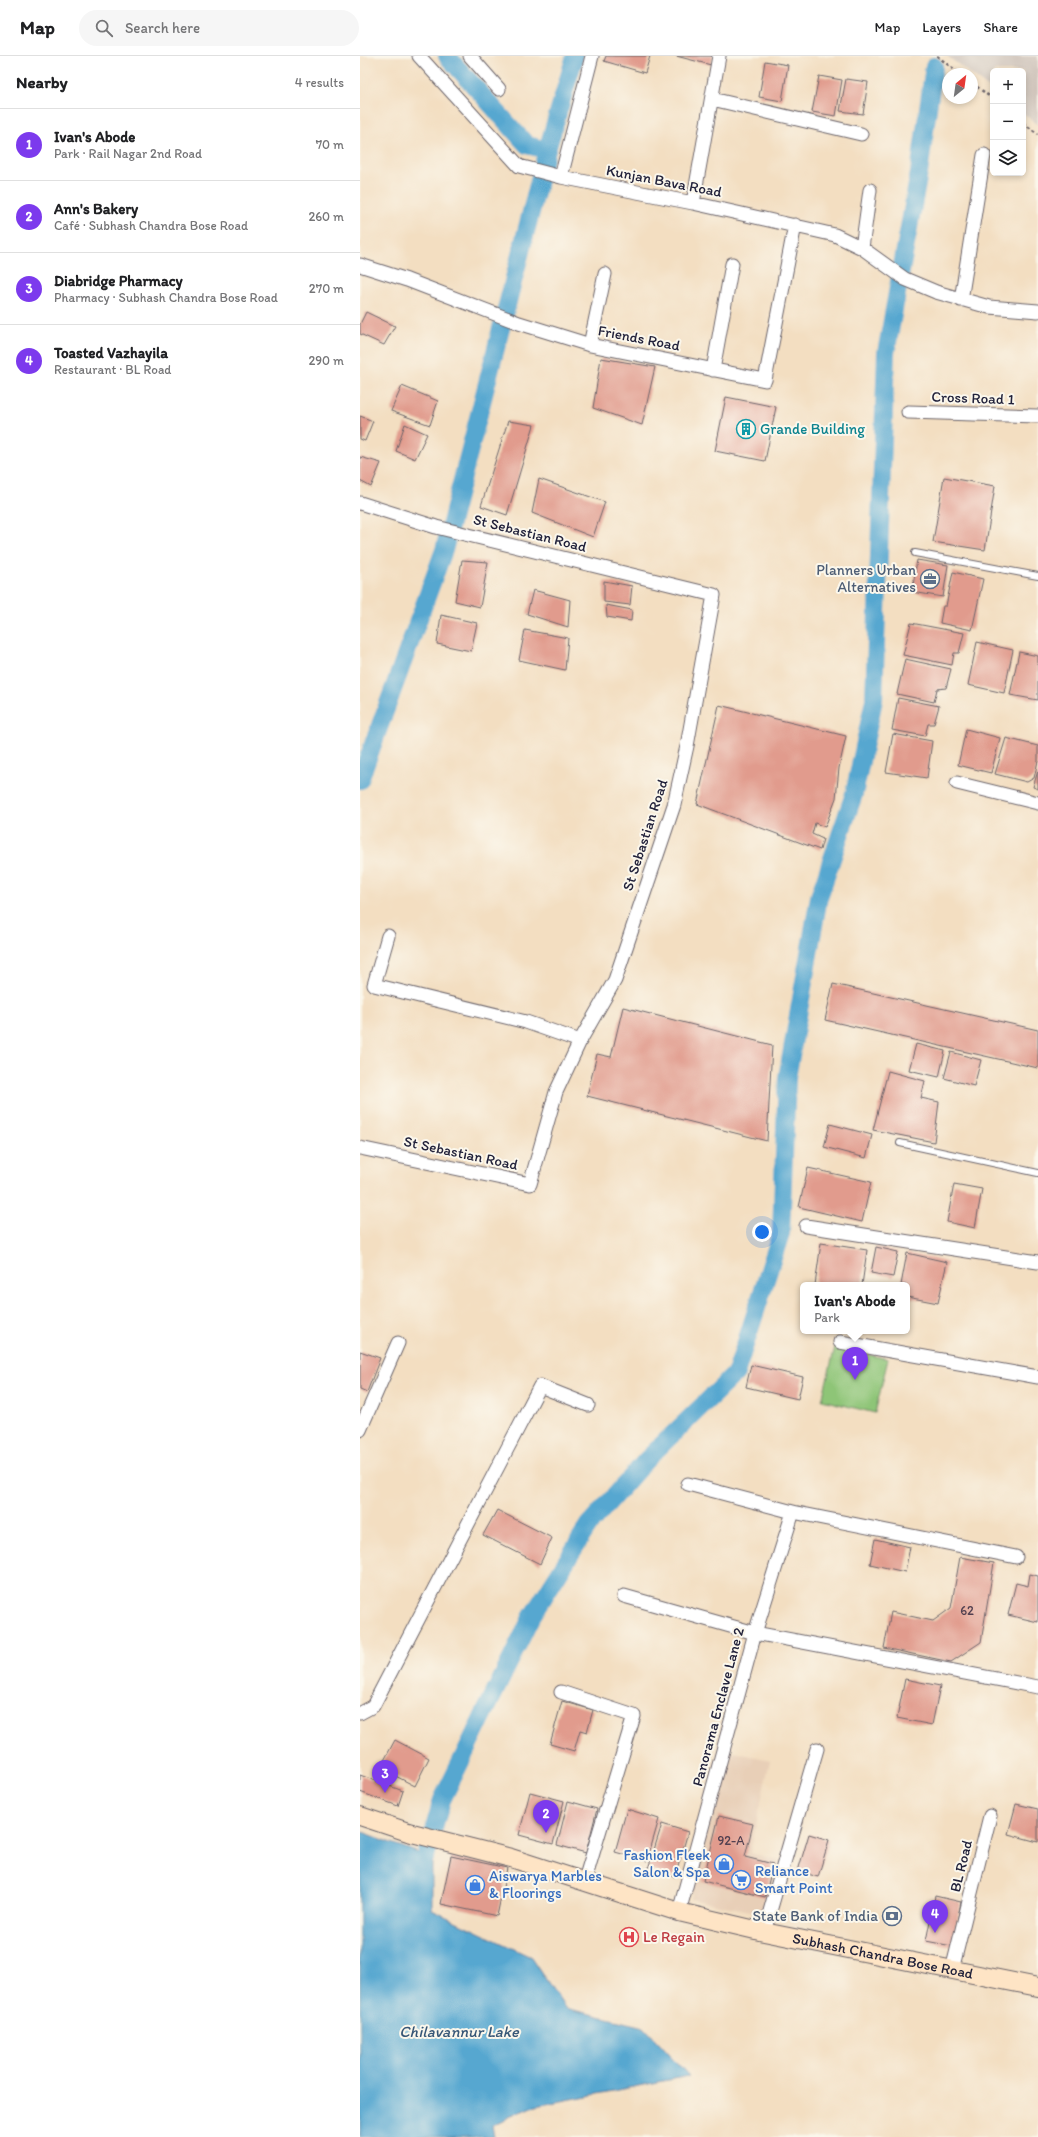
<!DOCTYPE html>
<html lang="en">
<head>
<meta charset="utf-8">
<style>
  :root { --surface:#fff; --page:#f6f6f6; --text:#202124; --muted:#757577; --line:#e0e0e0; --accent:#7c3aed }
  body { margin:0; font-family:Itim,sans-serif; background:var(--page); color:var(--text) }
  .controls { position:absolute; right:12px; top:12px; display:grid; overflow:hidden; border-radius:6px; box-shadow:0 2px 6px #0003 }
  .controls button { width:36px; height:36px; display:grid; place-items:center; padding:0; border:0; border-bottom:1px solid var(--line); background:var(--surface); color:var(--text); font:20px sans-serif }
  .compass { position:absolute; left:582px; top:12px; width:36px; height:36px; border-radius:50%; background:var(--surface); box-shadow:0 2px 6px #0003; rotate:29deg }
  .you { position:absolute; left:402px; top:1176px; width:14px; height:14px; margin:-10px; border:3px solid #fff; border-radius:50%; background:#1a73e8; box-shadow:0 0 0 6px #1a73e833 }
  .badge { display:grid; place-items:center; width:26px; height:26px; border-radius:50%; background:var(--accent); color:#fff; font-size:13px; font-weight:700 }
  .pin { position:absolute; translate:-50% -33px; filter:drop-shadow(0 1px 2px #0008) }
  .pin::after { content:''; position:absolute; top:21px; width:14px; height:12px; background:inherit; clip-path:polygon(0 0,100% 0,50% 100%) }
  .popup { position:absolute; left:440px; top:1226px; width:110px; height:52px; box-sizing:border-box; display:grid; place-content:center; border-radius:6px; background:var(--surface); filter:drop-shadow(0 1px 3px #0005); font-size:13px; white-space:nowrap; color:var(--muted) }
  .popup b { font-size:15px; color:var(--text) }
  .popup::after { content:''; position:absolute; left:50%; top:100%; margin-left:-8px; border:8px solid transparent; border-top-color:var(--surface) }
  .list { margin:0; padding:0; list-style:none }
  h2 { display:flex; justify-content:space-between; align-items:center; height:52px; margin:0; padding:0 16px; font-size:17px }
  h2 small { font-size:13px; font-weight:400; color:var(--muted) }
  .list li { display:grid; grid-template-columns:26px 1fr auto; gap:12px; align-items:center; box-sizing:border-box; height:72px; padding:0 16px; border-top:1px solid var(--line) }
  .list b { display:block; font-size:15px; white-space:nowrap }
  .list p { margin:0; font-size:13px; white-space:nowrap; color:var(--muted) }
  .list em { font-size:13px; font-style:normal; color:var(--muted) }
  .icon { flex:none; width:22px; height:22px; fill:none; stroke:currentColor; stroke-width:2; stroke-linecap:round; stroke-linejoin:round }
  .map { position:relative; flex:none; width:678px; height:2081px; overflow:hidden }
  header { display:flex; align-items:center; gap:24px; box-sizing:border-box; height:56px; padding:0 20px; background:var(--surface); border-bottom:1px solid var(--line) }
  header strong { font-size:19px }
  nav { display:flex; gap:22px; margin-inline-start:auto; font-size:14px }
  .search { width:280px; height:36px; background:var(--page); display:flex; align-items:center; gap:10px; box-sizing:border-box; padding:0 14px; border-radius:22px; color:var(--muted); font-size:15px }
  main { display:flex }
  aside { flex:1; background:var(--surface) }
  .map>svg:first-child { display:block }
</style>
</head>
<body>
<header>
<strong>Map</strong>
<div class="search"><svg class="icon" aria-label="search" viewBox="0 0 24 24"><circle cx="10" cy="10" r="6"/><path d="M15 15l6 6"/></svg>Search here</div>
<nav><a>Map</a><a>Layers</a><a>Share</a></nav>
</header>
<main>
<aside>
<h2>Nearby<small>4 results</small></h2>
<ul class="list">
<li><span class="badge">1</span><div><b>Ivan's Abode</b><p>Park · Rail Nagar 2nd Road</p></div><em>70 m</em></li>
<li><span class="badge">2</span><div><b>Ann's Bakery</b><p>Café · Subhash Chandra Bose Road</p></div><em>260 m</em></li>
<li><span class="badge">3</span><div><b>Diabridge Pharmacy</b><p>Pharmacy · Subhash Chandra Bose Road</p></div><em>270 m</em></li>
<li><span class="badge">4</span><div><b>Toasted Vazhayila</b><p>Restaurant · BL Road</p></div><em>290 m</em></li>
</ul>
</aside>
<div class="map">
<svg width="678" height="2081" viewBox="0 0 678 2081">
  <rect width="100%" height="100%" fill="#fbf7ec"/>
  <filter id="ink" filterUnits="userSpaceOnUse"><feTurbulence type="fractalNoise" baseFrequency=".025" numOctaves="2"/><feDisplacementMap in="SourceGraphic" scale="8" xChannelSelector="R" yChannelSelector="G"/><feConvolveMatrix kernelMatrix="1 2 1 2 8 2 1 2 1" color-interpolation-filters="sRGB"/></filter>
  <filter id="wash" filterUnits="userSpaceOnUse"><feTurbulence type="fractalNoise" baseFrequency=".012" numOctaves="4" result="noise"/><feDisplacementMap in="SourceGraphic" scale="16" xChannelSelector="R" yChannelSelector="G"/><feGaussianBlur stdDeviation="0.9" result="paint"/><feColorMatrix in="noise" values="0 0 0 0 0 0 0 0 0 0 0 0 0 0 0 0 0 1.4 0 .05"/><feComposite in="paint" operator="in"/></filter>
  <g filter="url(#wash)">
    <rect width="100%" height="100%" fill="#f3dec1"/>
    <path fill="#e8cfb7" d="M368 1695 410 1704 390 1797 419 1804 405 1858 331 1843Z"/>
    <path fill="#cec2b9" d="M587 0H678V69L663 57V15H633V35Z"/>
    <path fill="#8ec577" stroke="#587459" d="M475 1291 528 1303 515 1357 462 1344Z"/>
    <path fill="#56a7d0" stroke="#3c6486" d="M0 1775 72 1802V1854L171 1901 205 1952 284 1971 329 2020 171 2051 132 2069 134 2081H0Z"/>
    <g fill="none" stroke-linecap="round" stroke-linejoin="round">
      <path stroke="#56a7d0" stroke-width="18" d="M87 0 167 89 187 94
        M0 724 84 494 187 94 215 0
        M66 1800 82 1744 172 1560 229 1469 287 1403 376 1317 421 1177 427 1022 459 841 494 738 514 644 526 297 559 117 574 10"/>
    </g>
    <g id="blocks">
      <path fill="#e19b8d" d="M246 0H290L285 17 244 5Z
        M316 0H353L351 9Z
        M405 5 428 9 422 45 399 41Z
        M459 20 482 24 476 60 452 56Z
        M486 23 508 26 503 58 480 55Z
        M6 256 35 270 24 289 0 278V268Z
        M241 302 295 311 282 369 233 352Z
        M42 330 78 345 70 369 31 355Z
        M366 341 416 351 405 405 355 395Z
        M0 360 13 365 5 385 0 383Z
        M148 365 174 369 147 459 121 450Z
        M45 368 67 378 55 403 36 395Z
        M0 401 21 407 11 431 0 425Z
        M584 421 635 430 625 494 573 486Z
        M179 423 245 446 233 481 172 457Z
        M102 504 128 506 120 551 95 545Z
        M557 504 588 509 583 541 552 536Z
        M593 516 623 523 612 574 580 567 583 550H586Z
        M244 525 272 530 270 549 244 546Z
        M173 534 210 544 208 571 167 558Z
        M246 549 272 554 271 565 247 561Z
        M81 559 117 567 111 595 77 588Z
        M551 567 604 577 599 597H594L592 609 543 599Z
        M165 574 208 582 205 614 159 604Z
        M617 586 653 594 644 637 608 629Z
        M659 596 678 600V644L650 639Z
        M545 603 591 613 586 632 577 633 574 646 537 638Z
        M538 642 579 650 574 668H568L565 680 532 674Z
        M359 649 486 680 479 712 476 742 465 771 455 767 452 778 463 783 460 794 337 748Z
        M606 673 640 682 631 717 598 709Z
        M533 678 572 685 567 722 526 716Z
        M646 682 678 690V705L674 722 667 726 635 718Z
        M678 715V733L673 731Z
        M473 928 678 974V1012L465 964Z
        M263 951 412 989 407 1085 227 1040 237 998 251 1001Z
        M556 988 585 995 579 1021 549 1014Z
        M591 996 621 1004 614 1030 584 1022Z
        M528 1015 565 1025 561 1042 579 1046 574 1086 513 1074Z
        M470 1068 512 1079 506 1102 464 1091Z
        M448 1112 511 1126 502 1166 439 1151Z
        M594 1128 622 1133 615 1172 587 1166Z
        M461 1187 507 1194 502 1229H455Z
        M516 1191 538 1196 533 1221 511 1217Z
        M547 1197 587 1206 578 1247 547 1241V1229H541Z
        M0 1295 20 1302 7 1336 0 1333Z
        M391 1309 443 1321 438 1343 386 1331Z
        M137 1454 192 1482 180 1508 123 1479Z
        M515 1483 550 1491 545 1516 510 1508Z
        M600 1501 634 1507 621 1586 591 1606 524 1592 531 1556 573 1565 591 1552Z
        M670 1518 678 1520V1566L648 1559 656 1527 668 1530Z
        M545 1623 580 1630 572 1669 537 1662Z
        M202 1645 233 1654 227 1676 220 1674 214 1695 190 1688Z
        M35 1684 69 1702 55 1730 20 1712Z
        M0 1719 43 1735 38 1750 0 1736Z
        M170 1736 204 1745 193 1788 159 1779Z
        M208 1745 237 1753 226 1797 197 1789Z
        M656 1748 678 1753V1786L648 1778Z
        M267 1753 299 1763 287 1805 255 1796Z
        M359 1760 393 1768 385 1801 413 1808 405 1841 343 1825Z
        M302 1768 328 1776 315 1821 288 1813Z
        M449 1778 469 1784 458 1821 438 1815Z
        M91 1800 147 1812 137 1860 81 1848Z
        M575 1840 601 1846 592 1890 566 1885Z"/>
    </g>
  </g>
  <g filter="url(#ink)">
    <use href="#blocks" fill-opacity="0" stroke="#6b646a" stroke-width="1"/>
    <g fill="none" stroke-linecap="round" stroke-linejoin="round">
      <g stroke="#6b646a" stroke-width="8">
        <path id="lane" d="M555 497 678 520
          M540 1087 678 1117"/>
      </g>
      <g stroke="#6b646a" stroke-width="15">
        <path id="street" d="M59 0 159 110 201 121 333 147 475 179 502 192 545 223 576 236 629 251 678 255
          M110 0 139 33
          M352 43 501 78
          M201 121 232 0
          M333 147 359 0
          M502 192 510 134
          M0 209 47 224 159 267 230 289 405 324 435 169
          M601 244 624 99
          M230 289 245 218
          M353 314 372 208
          M548 356 678 360
          M0 447 76 471 354 539 327 690 314 749 255 924 220 985 196 1036 170 1128 0 1092
          M597 727 678 747
          M28 880 14 929 166 966 220 985
          M446 1170 678 1206
          M480 1286 678 1321
          M0 1374 38 1287
          M328 1428 433 1456 656 1501
          M264 1540 395 1577 678 1631
          M201 1636 274 1660 224 1827
          M0 1657 13 1650 180 1330 228 1349
          M319 1856 395 1577 433 1456
          M404 1876 457 1693
          M592 1914 630 1760"/>
      </g>
      <g stroke="#6b646a" stroke-width="20">
        <g id="secondary">
          <path id="s1" d="M0 1760 48 1776 151 1802 319 1856 404 1876 678 1931"/>
        </g>
      </g>
      <path stroke="#6b646a" stroke-width="2.5" stroke-dasharray="3 3" stroke-linecap="butt" d="M577 0 600 18
        M612 27 633 43
        M663 67 678 78"/>
      <use href="#lane" stroke="#fff" stroke-width="6"/>
      <use href="#street" stroke="#fff" stroke-width="13"/>
      <use href="#secondary" stroke="#fee4c5" stroke-width="18"/>
    </g>
  </g>
  <defs>
    <g id="building-ring" transform="scale(1)"><circle r="9.5" fill="#fbf7ec" stroke="#0f9aa8" stroke-width="1.5"/><path d="M-4-6H4V6H1V3H-1V6H-4ZM-2.5-4.3h1.7v1.8h-1.7ZM.8-4.3h1.7v1.8H.8ZM-2.5-1h1.7V.8h-1.7ZM.8-1h1.7V.8H.8Z" fill="#0f9aa8"/></g>
    <g id="office-ring" transform="scale(1)"><circle r="9.5" fill="#fbf7ec" stroke="#5c6f8a" stroke-width="1.5"/><path d="M-6-3h4V-5.5h4V-3h4V5H-6ZM-1-4.5V-3h2v-1.5ZM-6 0V1H6V0Z" fill="#5c6f8a"/></g>
    <g id="shop-ring" transform="scale(1)"><circle r="9.5" fill="#fbf7ec" stroke="#3f7fe0" stroke-width="1.5"/><path d="M-5-2.5h2.3a2.7 3.5 0 0 1 5.4 0H5L5.5 6h-11ZM-1.5-2.5h3a1.5 2.3 0 0 0-3 0Z" fill="#3f7fe0"/></g>
    <g id="supermarket-ring" transform="scale(1)"><circle r="9.5" fill="#fbf7ec" stroke="#3f7fe0" stroke-width="1.5"/><path d="M-6-5.5h2.5l.6 2H6L4.5 2H-2.5L-4.4-4H-6ZM-1.5 3.2a1.3 1.3 0 1 0 .1 0ZM3 3.2a1.3 1.3 0 1 0 .1 0Z" fill="#3f7fe0"/></g>
    <g id="bank-ring" transform="scale(1)"><circle r="9.5" fill="#fbf7ec" stroke="#5c6f8a" stroke-width="1.5"/><path d="M-6-4H6V4H-6ZM0-2.3a2.3 2.3 0 1 0 0 4.6a2.3 2.3 0 1 0 0-4.6Z" fill="#5c6f8a"/></g>
    <g id="hospital-ring" transform="scale(1)"><circle r="9.5" fill="#fbf7ec" stroke="#e0444e" stroke-width="1.5"/><path d="M-5-5h3v3.5h4V-5h3V5h-3V1.5h-4V5h-3Z" fill="#e0444e"/></g>
  </defs>
  <g fill-rule="evenodd">
    <use href="#building-ring" x="386" y="373"/>
    <use href="#office-ring" x="570" y="523"/>
    <use href="#shop-ring" x="364" y="1808"/>
    <use href="#supermarket-ring" x="381" y="1824"/>
    <use href="#shop-ring" x="115" y="1829"/>
    <use href="#bank-ring" x="532" y="1860"/>
    <use href="#hospital-ring" x="269" y="1881"/>
  </g>
  <g text-anchor="middle" stroke-width="4" stroke-linejoin="round" paint-order="stroke">
    <g font-size="13" fill="#524050">
      <text x="607" y="1559">62</text>
      <text x="371" y="1789">92-A</text>
    </g>
    <g font-size="15" fill="#22223b" stroke="#fbf7ec">
      <text transform="translate(304 125) rotate(11)" y="5">Kunjan Bava Road</text>
      <text transform="translate(279 282) rotate(11)" y="5">Friends Road</text>
      <text transform="translate(613 342) rotate(2)" y="5">Cross Road 1</text>
      <text transform="translate(170 477) rotate(14)" y="5">St Sebastian Road</text>
      <text transform="translate(285 779) rotate(-72)" y="5">St Sebastian Road</text>
      <text transform="translate(101 1097) rotate(12)" y="5">St Sebastian Road</text>
      <text transform="translate(358 1651) rotate(-75)" y="5">Panorama Enclave Lane 2</text>
      <text transform="translate(601 1810) rotate(-76)" y="5">BL Road</text>
      <text dy="5" stroke="none"><textPath href="#s1" startOffset="542">Subhash Chandra Bose Road</textPath></text>
    </g>
    <g font-size="15" fill="#0d838f" stroke="#fbf7ec" text-anchor="start">
      <text x="400" y="378">Grande Building</text>
    </g>
    <g font-size="15" fill="#4e5e75" stroke="#fbf7ec" text-anchor="end">
      <text x="556" y="519">Planners Urban<tspan x="556" dy="17">Alternatives</tspan></text>
      <text x="518" y="1865">State Bank of India</text>
    </g>
    <g font-size="15" fill="#366cbe" stroke="#fbf7ec" text-anchor="start">
      <text x="350" y="1804" text-anchor="end">Fashion Fleek<tspan x="350" dy="17">Salon &amp; Spa</tspan></text>
      <text x="395" y="1820">Reliance<tspan x="395" dy="17">Smart Point</tspan></text>
      <text x="129" y="1825">Aiswarya Marbles<tspan x="129" dy="17">&amp; Floorings</tspan></text>
    </g>
    <g font-size="15" fill="#be3a42" stroke="#fbf7ec" text-anchor="start">
      <text x="283" y="1886">Le Regain</text>
    </g>
    <g font-size="16" font-style="italic" fill="#375777" stroke="#fbf7ec">
      <text x="99" y="1981">Chilavannur Lake</text>
    </g>
  </g>
</svg>
<div class="controls">
<button>+</button>
<button>−</button>
<button><svg class="icon" aria-label="layers" viewBox="0 0 24 24"><path d="M12 4l9 5-9 5-9-5zM3 14l9 5 9-5"/></svg></button>
</div>
<svg class="compass" viewBox="-18 -18 36 36"><path d="M0-13l5 13h-10z" fill="#e53935"/><path d="M0 13l5-13h-10z" fill="#757577"/></svg>
<div class="you"></div>
<div class="pin badge" style="left:495px;top:1324px">1</div>
<div class="popup"><b>Ivan's Abode</b>Park</div>
<div class="pin badge" style="left:186px;top:1777px">2</div>
<div class="pin badge" style="left:25px;top:1737px">3</div>
<div class="pin badge" style="left:575px;top:1877px">4</div>
</div>
</main>
</body>
</html>
